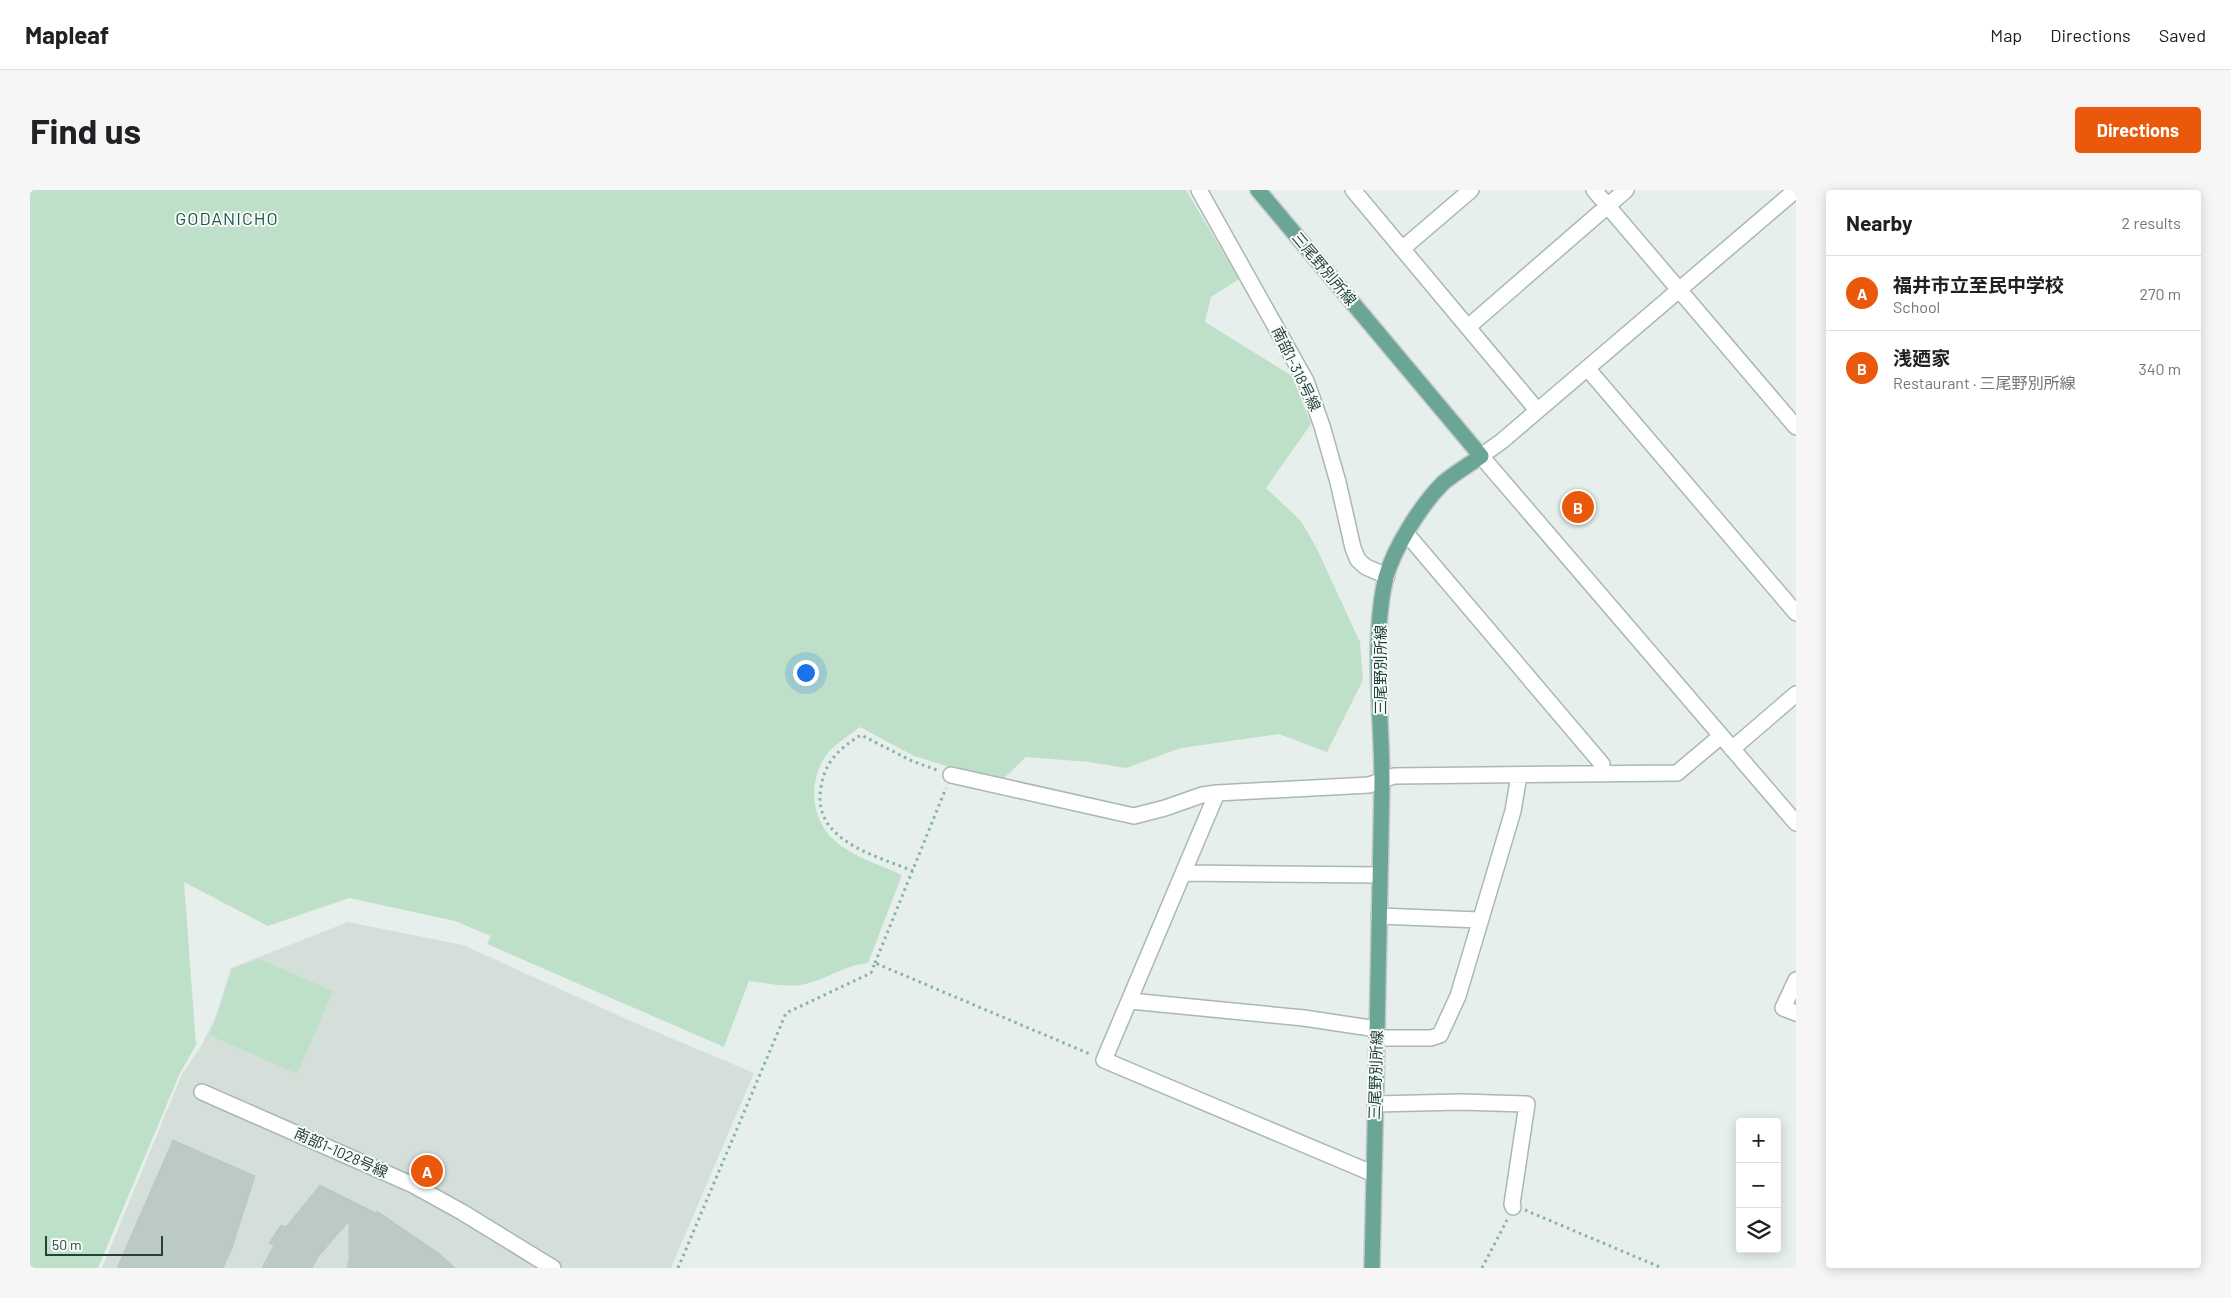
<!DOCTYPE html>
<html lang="en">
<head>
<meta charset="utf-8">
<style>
  :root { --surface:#fff; --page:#f6f6f6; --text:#202124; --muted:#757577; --line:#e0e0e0; --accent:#ea580c }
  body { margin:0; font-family:Barlow,"Noto Sans JP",sans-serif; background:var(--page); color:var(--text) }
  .controls { position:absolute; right:15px; bottom:15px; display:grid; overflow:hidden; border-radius:5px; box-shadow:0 2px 12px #0003 }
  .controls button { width:45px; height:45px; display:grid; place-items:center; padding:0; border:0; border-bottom:1px solid var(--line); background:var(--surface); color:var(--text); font:25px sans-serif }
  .scale { position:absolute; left:15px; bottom:12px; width:118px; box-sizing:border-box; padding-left:5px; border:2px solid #24423a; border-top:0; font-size:14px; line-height:18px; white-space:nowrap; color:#24423a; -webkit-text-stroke:4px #f7fbf9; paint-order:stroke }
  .you { position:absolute; left:775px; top:482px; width:18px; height:18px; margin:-12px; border:4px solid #fff; border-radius:50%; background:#1a73e8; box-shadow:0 0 0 8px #1a73e833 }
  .badge { display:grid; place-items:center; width:32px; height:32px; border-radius:50%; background:var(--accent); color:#fff; font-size:16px; font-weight:700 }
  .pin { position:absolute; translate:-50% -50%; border:2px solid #fff; box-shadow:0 1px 5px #0006 }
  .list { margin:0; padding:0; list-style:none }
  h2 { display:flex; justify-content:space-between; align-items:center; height:65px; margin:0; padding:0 20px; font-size:21px }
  h2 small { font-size:16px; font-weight:400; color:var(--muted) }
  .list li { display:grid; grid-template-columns:32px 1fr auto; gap:15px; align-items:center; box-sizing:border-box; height:75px; padding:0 20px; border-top:1px solid var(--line) }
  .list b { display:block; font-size:19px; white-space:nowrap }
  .list p { margin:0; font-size:16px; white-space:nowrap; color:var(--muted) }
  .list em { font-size:16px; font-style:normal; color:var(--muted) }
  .icon { flex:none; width:28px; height:28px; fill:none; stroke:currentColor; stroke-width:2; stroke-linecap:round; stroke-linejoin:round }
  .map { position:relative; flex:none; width:1766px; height:1078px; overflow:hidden; border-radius:5px }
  header { display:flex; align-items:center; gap:30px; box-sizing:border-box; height:70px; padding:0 25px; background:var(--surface); border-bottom:1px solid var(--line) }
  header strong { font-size:24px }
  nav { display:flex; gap:28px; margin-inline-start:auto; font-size:18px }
  .intro { display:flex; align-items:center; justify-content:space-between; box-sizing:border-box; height:120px; padding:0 30px }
  h1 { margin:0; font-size:35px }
  .button { padding:12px 22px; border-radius:5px; background:var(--accent); color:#fff; font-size:18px; font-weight:700 }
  main { display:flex; gap:30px; padding:0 30px }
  aside { flex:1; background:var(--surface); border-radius:5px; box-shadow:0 2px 12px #0003 }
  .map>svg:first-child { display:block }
</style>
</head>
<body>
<header>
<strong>Mapleaf</strong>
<nav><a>Map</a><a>Directions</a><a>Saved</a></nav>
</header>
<div class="intro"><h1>Find us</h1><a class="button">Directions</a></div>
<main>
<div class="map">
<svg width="1766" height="1078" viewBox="0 0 1766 1078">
  <rect width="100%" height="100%" fill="#e6efeb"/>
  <path fill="#d4dfda" d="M318 732 433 755 603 832 724 883 641 1078H72L152 884 170 858 185 828 201 778Z"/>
  <path fill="#bfe0c8" d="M0 0H1156L1209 89 1181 107 1175 132 1262 186 1281 234 1236 298 1271 331 1286 357 1330 452 1333 490 1297 562 1249 544 1151 558 1096 578 1059 572 996 567 973 589 923 578 884 566 830 537C818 546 800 557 793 570 776 601 784 638 813 657 830 669 853 676 872 685L838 773C812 776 798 789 775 794 757 798 737 793 719 791L694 857 457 754 461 746 425 731 319 708 238 736 154 692 166 855 150 883 68 1078H0Z
    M229 769 303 801 267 884 179 845 186 829 202 779Z"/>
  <path fill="#bbcac4" stroke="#b8c9c2" d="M143 950 225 986 202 1058 193 1078H87Z
    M290 995 346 1023 347 1021 410 1064 425 1078H317L319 1070V1031L288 1067 282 1078H232L244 1055 239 1053 251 1035 256 1037Z"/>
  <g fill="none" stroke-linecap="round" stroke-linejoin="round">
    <g stroke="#a8b8b2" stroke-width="18">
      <path id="minor" d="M1169 0 1276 191 1292 236 1308 292 1323 358 1328 370 1336 377 1357 386
        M1323 0 1507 220
        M1564 0 1766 237
        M1766 0 1472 251 1451 266 1766 633
        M1372 59 1441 0
        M1438 137 1596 0
        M1557 178 1766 423
        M1376 343 1572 574V584
        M1702 559 1766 504
        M921 585 1104 626 1135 618 1172 605 1187 603
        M1154 683 1350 685
        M1349 726 1449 730
        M1766 790 1753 818 1766 823
        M1100 811 1274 828 1347 839
        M1347 848H1401L1410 845 1428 806 1483 621 1489 585
        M172 902 383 995 432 1022 523 1078
        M1345 914 1430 912 1497 914 1482 1014 1483 1017
        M1344 984 1074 870 1187 603 1339 595 1364 586 1647 583 1691 546"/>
    </g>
    <g stroke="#c2cac8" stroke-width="18">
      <path id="major" d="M1228 0 1451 266C1439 275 1425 283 1413 293 1391 315 1364 358 1356 387 1341 448 1352 528 1352 592 1350 754 1345 916 1342 1078"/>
    </g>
    <path stroke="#86b3a5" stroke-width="3" stroke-dasharray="2.5 4" stroke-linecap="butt" d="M883 681C844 665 781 650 791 597 795 571 810 558 831 545L882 571 907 580
      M845 773 916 598
      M1495 1020 1632 1078
      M648 1078 756 823 841 783 845 773 1060 864
      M1452 1078 1477 1030"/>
    <use href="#minor" stroke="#fff" stroke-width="15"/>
    <use href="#major" stroke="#6aa596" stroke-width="15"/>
  </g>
  <g text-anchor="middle" stroke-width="4" stroke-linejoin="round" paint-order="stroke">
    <g font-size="15" fill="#24423a" stroke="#f7fbf9">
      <text transform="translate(1294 79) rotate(50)" y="5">三尾野別所線</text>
      <text transform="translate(1266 179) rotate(64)" y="5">南部1-318号線</text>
      <text transform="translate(1351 480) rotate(-90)" y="5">三尾野別所線</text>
      <text transform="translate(1346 885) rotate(-88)" y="5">三尾野別所線</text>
      <text transform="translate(311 963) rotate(24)" y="5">南部1-1028号線</text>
    </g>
    <g font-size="18" letter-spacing="1" fill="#1f5548" stroke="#f7fbf9">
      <text x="197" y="35">GODANICHO</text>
    </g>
  </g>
</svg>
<div class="controls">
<button>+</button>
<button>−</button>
<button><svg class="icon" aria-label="layers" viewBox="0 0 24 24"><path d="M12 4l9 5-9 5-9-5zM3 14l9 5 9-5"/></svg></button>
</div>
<div class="scale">50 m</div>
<div class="you"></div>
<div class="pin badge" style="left:397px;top:981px">A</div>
<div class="pin badge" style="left:1548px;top:317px">B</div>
</div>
<aside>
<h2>Nearby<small>2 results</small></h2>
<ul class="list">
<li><span class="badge">A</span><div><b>福井市立至民中学校</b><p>School</p></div><em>270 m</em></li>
<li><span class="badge">B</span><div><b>浅廼家</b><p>Restaurant · 三尾野別所線</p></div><em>340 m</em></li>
</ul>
</aside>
</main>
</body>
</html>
